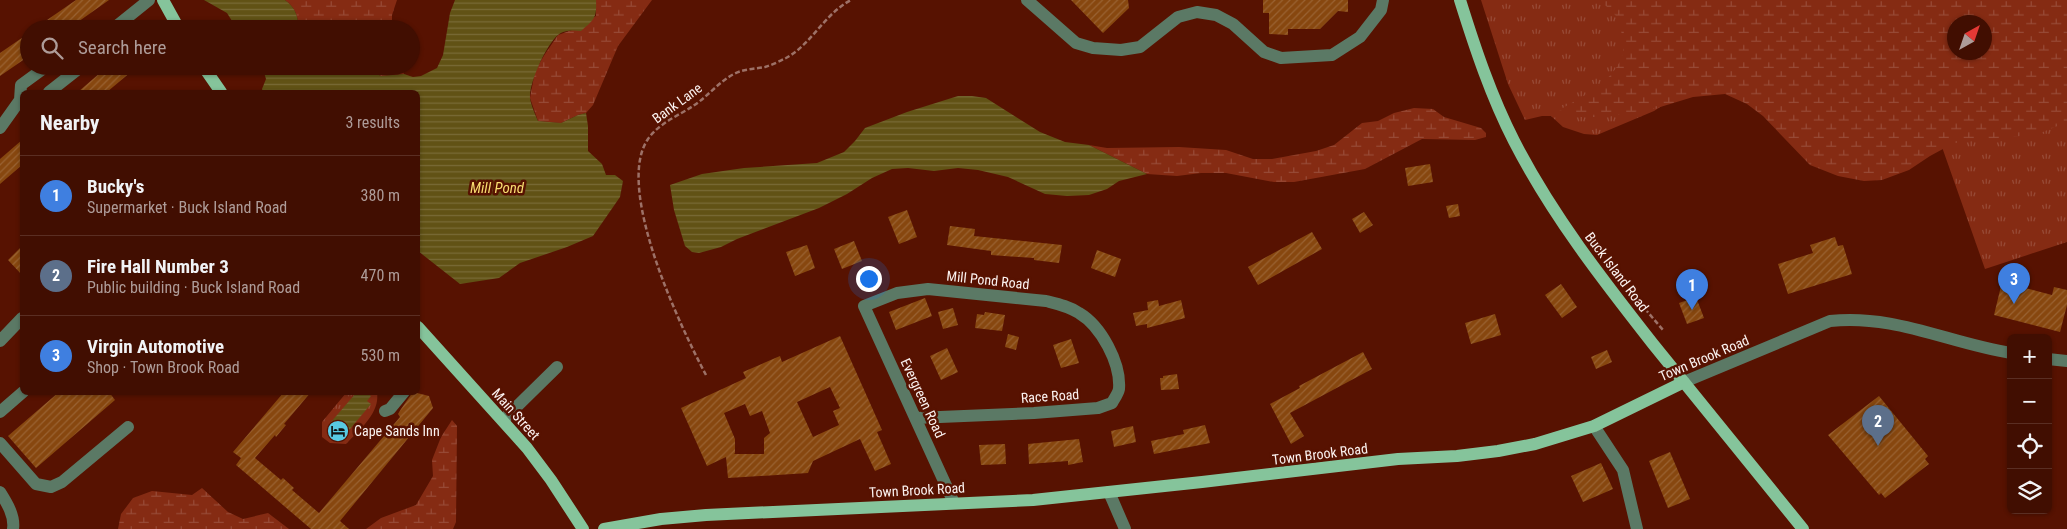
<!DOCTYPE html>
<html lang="en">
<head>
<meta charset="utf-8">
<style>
  :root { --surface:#410e01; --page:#4c1c10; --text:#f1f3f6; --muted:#ae9c99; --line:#5a2e23; --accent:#58c9e3 }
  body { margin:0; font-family:"Roboto Condensed",sans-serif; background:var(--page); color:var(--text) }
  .controls { position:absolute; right:15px; bottom:15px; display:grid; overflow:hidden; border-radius:8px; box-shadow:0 1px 4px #0004 }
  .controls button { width:45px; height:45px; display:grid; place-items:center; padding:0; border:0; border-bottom:1px solid var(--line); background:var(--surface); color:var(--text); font:25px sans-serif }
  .compass { position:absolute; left:1947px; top:15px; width:45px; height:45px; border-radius:50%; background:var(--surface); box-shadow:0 1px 4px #0004; rotate:40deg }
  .you { position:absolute; left:868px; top:278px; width:18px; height:18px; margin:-12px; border:4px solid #fff; border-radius:50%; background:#1a73e8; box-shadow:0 0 0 8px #1a73e833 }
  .badge { display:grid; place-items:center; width:32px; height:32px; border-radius:50%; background:var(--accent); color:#fff; font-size:16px; font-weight:700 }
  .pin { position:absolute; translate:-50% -41px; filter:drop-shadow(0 1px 2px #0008) }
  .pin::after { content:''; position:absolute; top:26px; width:18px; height:15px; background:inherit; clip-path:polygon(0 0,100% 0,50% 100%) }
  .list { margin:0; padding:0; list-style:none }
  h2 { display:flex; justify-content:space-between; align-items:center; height:65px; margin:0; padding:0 20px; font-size:21px }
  h2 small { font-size:16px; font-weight:400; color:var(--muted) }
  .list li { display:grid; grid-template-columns:32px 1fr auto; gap:15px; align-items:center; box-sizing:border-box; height:80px; padding:0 20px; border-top:1px solid var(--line) }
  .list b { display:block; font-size:19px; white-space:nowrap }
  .list p { margin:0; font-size:16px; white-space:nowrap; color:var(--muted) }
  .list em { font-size:16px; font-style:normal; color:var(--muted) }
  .icon { flex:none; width:28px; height:28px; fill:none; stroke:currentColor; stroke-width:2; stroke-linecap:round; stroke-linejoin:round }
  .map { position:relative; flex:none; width:2067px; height:529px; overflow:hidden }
  .search { position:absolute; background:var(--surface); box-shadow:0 1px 4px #0004; left:20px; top:20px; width:400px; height:55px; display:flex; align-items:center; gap:12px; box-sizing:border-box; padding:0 18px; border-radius:28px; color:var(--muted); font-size:19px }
  .panel { position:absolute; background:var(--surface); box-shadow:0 1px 4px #0004; left:20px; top:90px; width:400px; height:305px; border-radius:8px }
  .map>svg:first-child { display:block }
</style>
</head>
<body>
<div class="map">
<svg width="2067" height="529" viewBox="0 0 2067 529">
  <defs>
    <pattern id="grass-tufts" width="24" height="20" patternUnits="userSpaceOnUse" patternTransform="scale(1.25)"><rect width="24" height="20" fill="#852b13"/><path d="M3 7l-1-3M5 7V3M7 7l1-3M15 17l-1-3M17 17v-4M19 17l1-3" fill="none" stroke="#974a36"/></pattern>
    <pattern id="wetland-marsh" width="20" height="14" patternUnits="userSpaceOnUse" patternTransform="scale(1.25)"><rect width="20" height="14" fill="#852b13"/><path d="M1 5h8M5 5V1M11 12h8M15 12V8" fill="none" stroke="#974a36"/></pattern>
    <pattern id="water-rules" width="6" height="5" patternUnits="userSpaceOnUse" patternTransform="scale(1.25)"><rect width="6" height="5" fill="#615215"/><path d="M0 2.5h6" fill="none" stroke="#796b37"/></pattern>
    <pattern id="building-hatch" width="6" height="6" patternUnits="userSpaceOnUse" patternTransform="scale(1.25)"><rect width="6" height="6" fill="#87470f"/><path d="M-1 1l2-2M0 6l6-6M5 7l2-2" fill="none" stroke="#996232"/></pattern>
  </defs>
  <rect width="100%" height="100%" fill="#571201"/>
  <path fill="url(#grass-tufts)" fill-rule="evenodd" d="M1481 0H2067V242L1985 269 1924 96 1697 83 1654 111 1597 135 1584 134 1563 127 1551 116H1542L1525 120 1508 84ZM1954 22H1984V52H1954Z
    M346 393H377C380 413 359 430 346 444L330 443 322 437V422Z"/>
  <path fill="url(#wetland-marsh)" fill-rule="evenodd" d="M285 0H397L392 15V29H298C299 17 295 7 285 0Z
    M596 0H652L618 46 593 105 586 113 578 115 561 123 538 121 530 98 535 71 545 54 558 35 572 30 596 16Z
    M1599 0H2067V122L2038 134 1954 143 1930 156 1909 170 1882 180 1864 181 1838 176 1810 165 1763 116 1747 104 1725 94 1693 97 1657 108 1606 117H1581L1559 110C1586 95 1633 72 1622 34 1620 29 1619 21 1616 16 1611 10 1605 5 1599 0ZM1954 22H1984V52H1954Z
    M360 66H401L404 74 381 76Z
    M1414 108 1433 109 1444 117 1481 128 1486 133V137L1475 140 1422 139 1365 169 1294 182H1274L1226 173H1201L1177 176 1147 174 1089 145 1107 148 1179 147 1226 150 1253 159H1272L1316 151 1334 145 1362 123 1378 121 1394 113Z
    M452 420 457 426 456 522 453 529H366L381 518 416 505 433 476 432 460 441 437Z
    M202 488 228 512 243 519 268 513 289 529H118L121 514 133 498 152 491 192 495Z"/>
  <path fill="url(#water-rules)" d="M204 0H285C295 7 299 17 298 29H237L227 13Z
    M455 0H596C597 18 594 20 581 31 573 30 564 30 558 35 546 45 529 83 530 98 531 105 535 114 538 121L561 123 578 115 586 113 588 126V151L602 164 606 175H615L623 181 620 197 593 236 567 247 520 263 499 278 460 284 418 251V92H263L262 89 266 79 262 66H360L381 76 404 74 413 77 421 76 437 68 443 55 450 13Z
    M958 96H972L986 98 1040 132 1065 142 1089 145 1147 174 1119 181 1107 189 1089 195 1067 196 1045 194 1008 177 978 170 958 168 934 171 908 168 892 169 872 178 847 194 819 208 737 239 721 247 699 253 692 252 685 246 674 210 670 185 702 174 744 168 817 163 844 152 855 141 865 128 907 112Z
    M356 393 360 395 362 393H367L371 396 367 401 371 404 345 435 331 422Z"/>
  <path fill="url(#building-hatch)" fill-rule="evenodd" d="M76 0H109L68 29H34Z
    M1071 0H1128L1129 8 1103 33Z
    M1263 0H1348V12L1338 11 1320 29H1288V35L1269 34V13H1263Z
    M29 33V56L0 76V53Z
    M108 66H138L107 92H78Z
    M22 140V165L0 184V159Z
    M1430 164 1433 182 1408 186 1405 168Z
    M1458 204 1460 216 1449 218 1446 206Z
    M907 210 917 237 899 244 888 217Z
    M1364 212 1373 225 1360 233 1352 219Z
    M950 226 975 229 974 236 1062 245 1059 263 1034 260V258L991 255V251L947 245Z
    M1312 232 1322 249 1258 285 1248 267Z
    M1835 237 1838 246 1843 245 1852 274 1788 294 1778 264 1813 253 1810 245Z
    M854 241 862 261 842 269 834 249Z
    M807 245 815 268 795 276 786 252Z
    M22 246V275L8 260Z
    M1097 250 1121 259 1115 277 1091 268Z
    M2002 282 2052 295 2054 287 2067 290V305L2060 332 1994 315Z
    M1561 284 1577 307 1562 318 1545 295Z
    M1696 297 1704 318 1687 324 1679 303Z
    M925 298 932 316 896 330 889 312Z
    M1158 300 1159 306 1181 300 1185 318 1147 328V324L1136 326 1133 313 1148 310 1147 302Z
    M953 308 958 325 943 329 938 312Z
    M985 312 1005 315 1002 331 975 328 977 314 984 315Z
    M1495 314 1501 335 1471 344 1465 323Z
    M1008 334 1019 337 1016 350 1005 347Z
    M840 336 882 430 877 432 891 464 875 471 860 439 813 461 808 473 728 478 726 457 707 466 681 408 746 378 743 372 780 356 782 362ZM830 387 840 408 833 411 839 425 813 437 797 402ZM745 404 750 416 762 411 770 433 764 438V454H734L735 453V439L724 413Z
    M1071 339 1079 363 1061 368 1053 345Z
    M947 348 958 372 941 380 930 356Z
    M1607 350 1612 362 1596 369 1591 357Z
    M1363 352 1372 369 1290 413 1304 436 1291 444 1270 404 1300 388 1299 386Z
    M1177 374 1179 389 1161 390 1160 378H1163V376Z
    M59 392H109L115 400 36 468 8 436Z
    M284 392H311L284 424 286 425 276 437 275 435 255 458 281 480 283 478 294 488 292 490 319 513 400 417 398 414 401 409 413 392 429 396 433 408 340 521 349 529H311L236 465 241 458 233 452Z
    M1879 396 1928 456 1925 459 1929 464 1885 498 1881 493 1879 495 1828 435Z
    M1205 425 1210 443 1154 454 1151 441 1184 434 1183 430Z
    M1133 426 1136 442 1114 447 1111 431Z
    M1079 439 1083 462 1068 465V461L1029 464 1028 444Z
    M1005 444 1006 464 981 465 979 445Z
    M1670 452 1690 499 1668 508 1649 461Z
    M1601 463 1613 489 1583 502 1571 476Z"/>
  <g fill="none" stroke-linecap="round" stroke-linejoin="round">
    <path stroke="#9d7167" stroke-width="2.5" stroke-dasharray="5 2.5" stroke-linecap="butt" d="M1640 303 1663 330
      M706 375C681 328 614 188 648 139 659 123 678 116 693 106 707 97 718 83 732 75 742 69 754 69 765 67 772 65 780 61 786 58 812 44 824 14 851 0"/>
    <path stroke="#5b7965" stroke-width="12" d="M1027 0 1076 43 1093 48 1121 50 1140 47 1178 17 1197 12 1216 15 1233 24 1264 52 1281 58 1332 55 1360 37 1381 10 1383 0
      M113 29 149 0
      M49 92 82 66
      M22 101 20 100 21 85 47 66
      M0 128 20 100
      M0 341 22 318
      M2048 359 2067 361
      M1684 382 1830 321C1895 314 1948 343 2011 353
      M385 411 390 409 404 392
      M0 412 23 392
      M916 418 1034 413 1098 408 1112 403C1114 399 1118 394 1119 389 1121 363 1101 326 1079 313 1068 306 1058 304 1046 301L928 289 897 293 864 306 954 503
      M503 420 557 367
      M1594 426 1623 470 1637 529
      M0 443 36 484 51 487 62 482 128 427
      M0 492C7 503 15 516 13 529
      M1109 492 1125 529"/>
    <path stroke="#85c49b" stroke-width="12" d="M163 0 179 29
      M1460 0C1475 48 1491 96 1514 141 1552 215 1602 279 1653 344 1703 406 1753 467 1803 529
      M203 66 221 92
      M418 327 527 448 551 480 583 529
      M604 529 661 519 706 515 1033 500 1202 482 1398 459 1457 456 1498 451 1535 444 1594 426 1684 382"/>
  </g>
  <defs>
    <g id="hotel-disc" transform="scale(1.125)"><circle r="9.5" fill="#58c9e3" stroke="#571201"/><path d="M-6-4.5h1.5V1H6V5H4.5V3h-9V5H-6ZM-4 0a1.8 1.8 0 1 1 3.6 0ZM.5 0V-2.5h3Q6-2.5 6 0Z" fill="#111"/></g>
  </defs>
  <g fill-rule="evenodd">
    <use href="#hotel-disc" x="338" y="431"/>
  </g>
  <g text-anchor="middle" stroke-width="5" stroke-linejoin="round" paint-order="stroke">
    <g font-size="14" fill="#fbf2f0" stroke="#571201">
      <text transform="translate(677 103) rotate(-36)" y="5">Bank Lane</text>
      <text transform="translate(1617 272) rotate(53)" y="5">Buck Island Road</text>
      <text transform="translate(988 280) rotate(6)" y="5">Mill Pond Road</text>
      <text transform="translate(1704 358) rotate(-23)" y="5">Town Brook Road</text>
      <text transform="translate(1050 396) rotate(-4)" y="5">Race Road</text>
      <text transform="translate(923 398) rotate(65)" y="5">Evergreen Road</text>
      <text transform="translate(516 414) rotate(48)" y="5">Main Street</text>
      <text transform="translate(1320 454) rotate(-7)" y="5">Town Brook Road</text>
      <text transform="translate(917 490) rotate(-3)" y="5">Town Brook Road</text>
    </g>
    <g font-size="14" fill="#fbf2f0" stroke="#571201" text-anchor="start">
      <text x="354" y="436">Cape Sands Inn</text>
    </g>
    <g font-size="15" font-style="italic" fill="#f9de71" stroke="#571201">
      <text x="497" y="193">Mill Pond</text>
    </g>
  </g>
</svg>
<div class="controls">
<button>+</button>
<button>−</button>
<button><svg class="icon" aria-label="locate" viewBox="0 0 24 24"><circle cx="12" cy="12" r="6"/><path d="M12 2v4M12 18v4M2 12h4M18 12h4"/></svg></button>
<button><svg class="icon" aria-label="layers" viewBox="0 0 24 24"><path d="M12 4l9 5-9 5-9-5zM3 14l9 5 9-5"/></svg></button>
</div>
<svg class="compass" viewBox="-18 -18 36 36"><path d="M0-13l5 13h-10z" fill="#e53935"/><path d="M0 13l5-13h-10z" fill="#ae9c99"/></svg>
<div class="you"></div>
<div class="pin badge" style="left:1692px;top:310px;background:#3f7fe0">1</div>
<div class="pin badge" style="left:1878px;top:446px;background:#5c6f8a">2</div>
<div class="pin badge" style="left:2014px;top:304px;background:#3f7fe0">3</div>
<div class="search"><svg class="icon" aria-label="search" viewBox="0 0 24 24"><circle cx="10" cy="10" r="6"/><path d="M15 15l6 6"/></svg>Search here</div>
<section class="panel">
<h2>Nearby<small>3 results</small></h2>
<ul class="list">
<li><span class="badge" style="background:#3f7fe0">1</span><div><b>Bucky's</b><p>Supermarket · Buck Island Road</p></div><em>380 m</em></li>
<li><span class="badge" style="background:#5c6f8a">2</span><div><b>Fire Hall Number 3</b><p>Public building · Buck Island Road</p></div><em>470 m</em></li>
<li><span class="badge" style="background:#3f7fe0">3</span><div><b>Virgin Automotive</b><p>Shop · Town Brook Road</p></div><em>530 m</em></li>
</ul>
</section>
</div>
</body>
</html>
